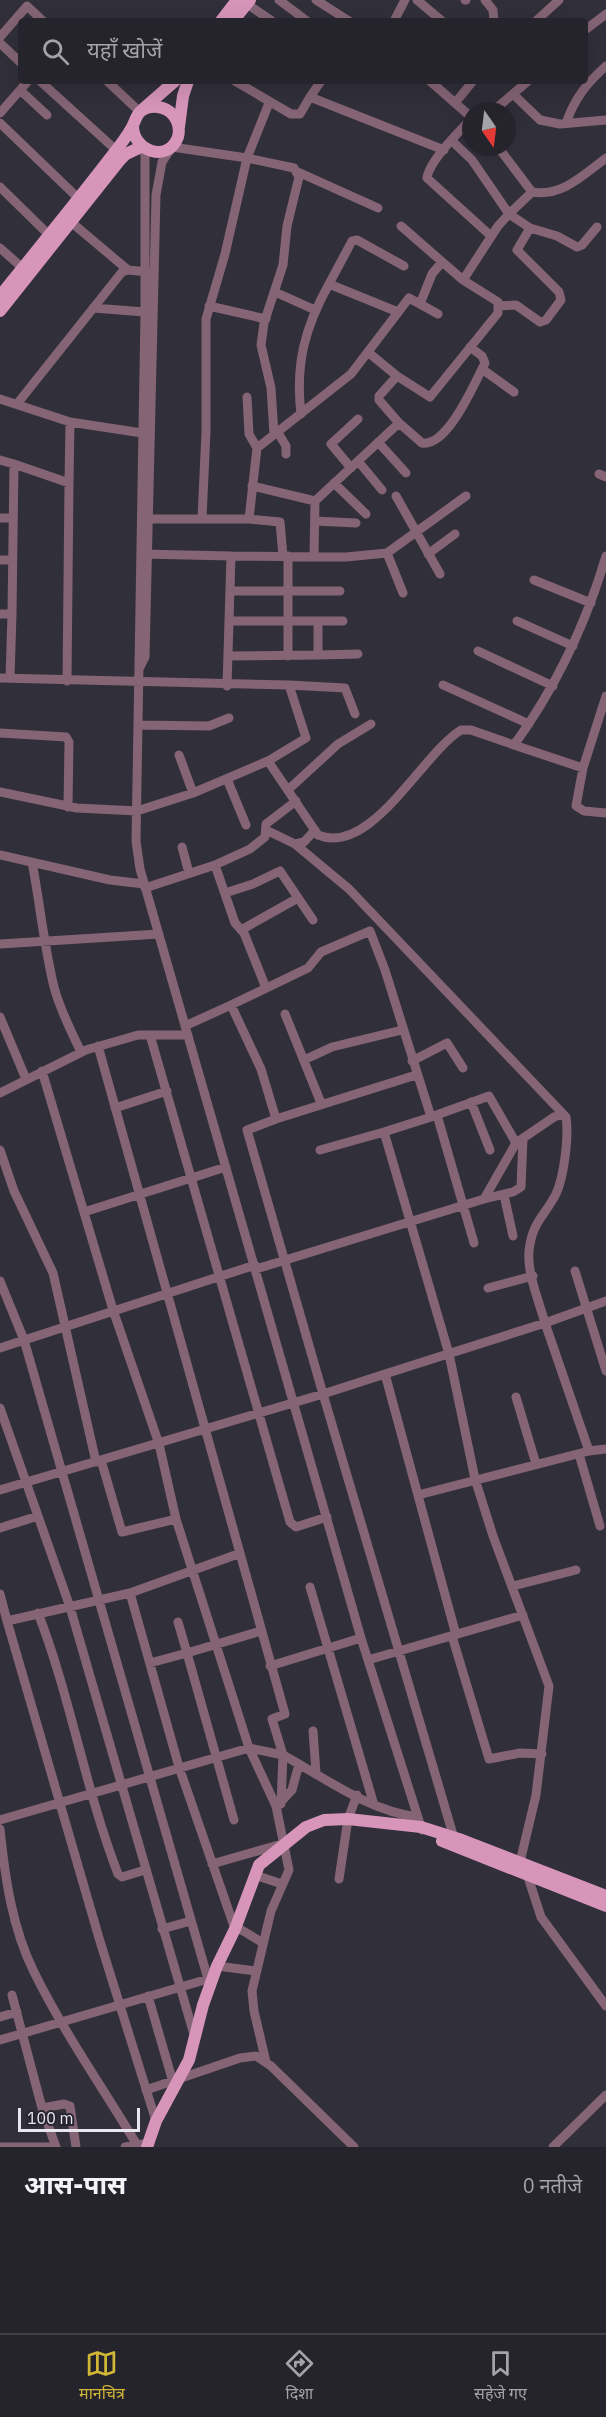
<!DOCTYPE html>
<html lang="hi">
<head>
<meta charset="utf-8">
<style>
  :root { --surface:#25232c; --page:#312f38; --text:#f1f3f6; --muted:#a3a4a9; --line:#424048; --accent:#d1b736 }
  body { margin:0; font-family:"IBM Plex Sans","Noto Sans Devanagari",sans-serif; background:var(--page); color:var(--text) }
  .compass { position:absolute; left:462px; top:102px; width:54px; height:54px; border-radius:50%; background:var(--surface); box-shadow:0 6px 24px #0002; rotate:166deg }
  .scale { position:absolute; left:18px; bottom:15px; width:122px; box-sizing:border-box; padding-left:6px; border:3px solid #e8e7ef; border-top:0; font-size:16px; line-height:21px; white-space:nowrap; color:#e8e7ef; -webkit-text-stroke:4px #27252f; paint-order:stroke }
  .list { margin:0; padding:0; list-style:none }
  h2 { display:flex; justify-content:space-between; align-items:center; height:78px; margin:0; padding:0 24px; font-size:26px }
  h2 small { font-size:20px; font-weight:400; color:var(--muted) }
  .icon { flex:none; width:33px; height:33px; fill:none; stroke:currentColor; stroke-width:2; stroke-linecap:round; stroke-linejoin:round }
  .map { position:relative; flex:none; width:606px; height:2147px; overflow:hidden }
  .search { position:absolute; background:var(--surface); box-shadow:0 6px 24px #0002; left:18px; right:18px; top:18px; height:66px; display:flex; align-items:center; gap:15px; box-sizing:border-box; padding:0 21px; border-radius:6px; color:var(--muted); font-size:22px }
  .sheet { height:186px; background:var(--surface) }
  nav { display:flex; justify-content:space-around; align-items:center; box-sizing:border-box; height:84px; border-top:2px solid var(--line); background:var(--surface); font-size:16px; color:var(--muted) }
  nav a { display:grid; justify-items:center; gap:3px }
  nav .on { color:var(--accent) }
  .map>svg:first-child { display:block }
</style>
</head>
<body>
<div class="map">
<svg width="606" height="2147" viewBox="0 0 606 2147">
  <rect width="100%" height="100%" fill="#312f3a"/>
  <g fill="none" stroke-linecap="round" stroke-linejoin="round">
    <path stroke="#846475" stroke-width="9" d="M279 0 307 21
      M316 0 349 21
      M417 0 442 21
      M465 0H466
      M485 0 493 10 494 21
      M247 4 272 21
      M394 21 405 0
      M536 21 559 0
      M585 30 606 14
      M0 37 27 6 43 21
      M0 43 21 63
      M40 81 116 150
      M107 81 140 112
      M235 81 291 114H300L310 97 444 150
      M430 81 471 117
      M20 90 47 115
      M513 94 540 120 560 124 606 120
      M310 97 321 81
      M455 103 473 81
      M493 111 528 81
      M0 113 28 81
      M471 119C459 132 429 161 427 178L491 236
      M0 123 78 198
      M566 123C575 98 586 84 606 66
      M172 147 247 158 269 103
      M498 147 532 192C562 197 583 175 606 158
      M145 150V312L136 841 140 869 361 1638 422 1830
      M298 172 378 208
      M0 187 49 235
      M532 192 509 214 530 228 557 236 577 247 582 245 597 227
      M71 222 128 270
      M401 226 463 280
      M0 248 27 272
      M329 284 352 241 357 240 404 266
      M275 292 315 310
      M420 304 432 274 442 262
      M209 306 266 319
      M499 306 516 305 540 322 546 320 561 300 559 292 517 250 530 228
      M93 308 145 312
      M369 353 397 376 430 397 498 313V302L463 280 498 226 509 214 472 160 452 141
      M482 369 514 392
      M397 376 379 396V400L399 423
      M247 397 249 434 257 448
      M0 399 70 422
      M17 404 122 272 128 270 148 272
      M301 414C295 364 305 327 329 284L398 312
      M277 431 286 446V454
      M378 442 406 473
      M0 460 14 464
      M358 461 382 490
      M351 468 331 444 358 419
      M599 474 606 477
      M334 483 366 514
      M252 486 315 501 314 556
      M396 496 440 574
      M315 501 399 423 422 443C448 447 475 382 485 363L482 356 470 347
      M0 518H13
      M202 518 206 432V319L225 254 247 158 294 168 299 177 287 226 283 265 264 323 261 345 271 388 274 434
      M148 519H249L257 448 351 374 409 298 438 314
      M249 519 280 522 283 556
      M315 521 356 523
      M387 553 403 593
      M142 554 231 556 227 686
      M428 554 455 534
      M231 556 346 557 387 553 466 496
      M288 556V591H340
      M0 560H12
      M534 580 591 603
      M230 591H288V656
      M0 614H12L10 678
      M12 614 14 464 69 483 70 422 142 433
      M318 621H343
      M517 621 573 646
      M478 651 553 686
      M318 655 358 654
      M228 656 318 655V621H229
      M140 667 145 657 156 195 162 162 172 147
      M0 678 289 685
      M67 681 69 483
      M443 685 529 724
      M139 725 209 726 229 718
      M0 733 66 737 69 742 68 807
      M514 745 583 768 606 696
      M179 755 193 793
      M268 761 306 738 289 685 345 688 355 714
      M583 768 576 806 584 811 606 813
      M227 779 246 825
      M289 789 338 744 371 724
      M0 792 77 808 137 811 193 793 268 761 318 835C371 857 422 754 461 730H471L514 745C556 687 586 624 606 556
      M266 830 295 844 304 842 315 830
      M295 844 349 889 566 1117
      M182 847 189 873
      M0 855 110 880 144 884
      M32 862C40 904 44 946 54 987 60 1010 71 1031 81 1052
      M215 865 250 849 265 837 266 824 296 801
      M145 888 215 865 235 923 244 933 266 988
      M225 893 253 884 280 871 313 920
      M241 930 298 898
      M0 944 159 934
      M231 1005 308 968 321 952 370 931 385 970 431 1117 489 1096 516 1143 484 1199 256 1269
      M285 1014 321 1103
      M0 1017 26 1079
      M185 1026 231 1005 261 1069 276 1119 247 1130 323 1394 385 1374 456 1635
      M150 1035 290 1522 296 1527 327 1517
      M304 1060 332 1047 402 1030
      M412 1061 447 1043 463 1068
      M42 1071 113 1310 159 1444 176 1519 249 1748 276 1806 289 1870 271 1911 252 1991 254 2011 266 2062
      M0 1093 86 1050 138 1035H188
      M471 1102 490 1150
      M115 1108 167 1091
      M437 1115 474 1243
      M431 1117 384 1132 449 1354 475 1479 493 1536 549 1686 536 1795 520 1862
      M276 1119 416 1075
      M516 1143 554 1117 560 1115 566 1117C569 1136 564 1177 556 1194 544 1217 532 1222 529 1251 527 1274 539 1301 545 1323L606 1301
      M0 1150 14 1191 53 1273 96 1462
      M320 1150 384 1132
      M504 1195 513 1236
      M484 1199 513 1192 521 1187 523 1138
      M84 1212 226 1167
      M575 1271 606 1371
      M0 1281 24 1340 208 1979 211 1981
      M488 1288 533 1276
      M0 1348 255 1265
      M385 1374 545 1323 589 1451 606 1449
      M516 1397 536 1464
      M0 1408 70 1607 195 2038
      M579 1454 600 1526
      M101 1460 122 1532 176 1519
      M0 1490 323 1394 454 1838
      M418 1495 589 1451
      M0 1528 38 1516
      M513 1586 576 1570
      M310 1587 374 1805
      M130 1593 179 1767 235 1929
      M0 1594 7 1621 130 1593 238 1554
      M38 1613C71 1698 85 1789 118 1874L122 1877 145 1870
      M7 1621 99 1938 156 2121
      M452 1636 489 1759 520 1753 542 1754
      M368 1660 523 1615
      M150 1663 187 1653 178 1622
      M270 1666 361 1638
      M313 1731 316 1773
      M281 1804 283 1755C325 1778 369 1811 417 1817
      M278 1805 292 1790 299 1764
      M0 1820 249 1748 283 1755 272 1719 285 1714 98 1046
      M234 1820 187 1653 261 1631
      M0 1829C5 1877 12 1928 34 1972 63 2031 103 2088 137 2145
      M212 1864 282 1844
      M527 1874 541 1917 606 2006
      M255 1875 282 1884
      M339 1879 348 1819 357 1795
      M235 1926 263 1943
      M162 1929 191 1921
      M217 1966 256 1971
      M12 1995 42 2108 56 2147
      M148 1996 173 2082
      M0 2017 17 2012
      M0 2040 208 1979
      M146 2090 240 2058 256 2056 271 2066 354 2147
      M42 2108 64 2104 70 2106 76 2147
      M0 2147H56
      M125 2147 143 2144
      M553 2147 606 2095"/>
    <path stroke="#d695b9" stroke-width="12" d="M221 21 237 0
      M233 21 250 0
      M143 109 175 81
      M179 127 183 96 188 81
      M0 296C37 250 75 204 111 157 118 148 126 138 132 127 135 122 136 115 141 111 150 104 166 106 173 115 178 121 180 129 178 137 168 164 133 151 133 126
      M0 311 120 160 126 154 141 147
      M442 1841 606 1906
      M147 2147 156 2121 189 2060 203 2005 217 1966 235 1929 259 1865 306 1827 324 1820 348 1819 421 1827 462 1840 606 1896"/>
  </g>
</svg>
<svg class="compass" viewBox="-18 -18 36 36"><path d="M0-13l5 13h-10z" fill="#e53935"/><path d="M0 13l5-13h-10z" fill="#a3a4a9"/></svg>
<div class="scale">100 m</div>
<div class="search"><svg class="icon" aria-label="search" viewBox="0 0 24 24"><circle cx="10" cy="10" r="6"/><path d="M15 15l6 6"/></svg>यहाँ खोजें</div>
</div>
<section class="sheet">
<h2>आस-पास<small>0 नतीजे</small></h2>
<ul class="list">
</ul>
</section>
<nav>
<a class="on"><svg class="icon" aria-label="map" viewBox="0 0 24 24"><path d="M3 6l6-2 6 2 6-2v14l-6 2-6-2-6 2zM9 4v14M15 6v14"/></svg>मानचित्र</a>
<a><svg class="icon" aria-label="directions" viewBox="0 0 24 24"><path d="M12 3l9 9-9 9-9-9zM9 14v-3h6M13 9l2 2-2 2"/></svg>दिशा</a>
<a><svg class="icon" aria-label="saved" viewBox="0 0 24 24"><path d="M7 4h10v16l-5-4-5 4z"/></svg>सहेजे गए</a>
</nav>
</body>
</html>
